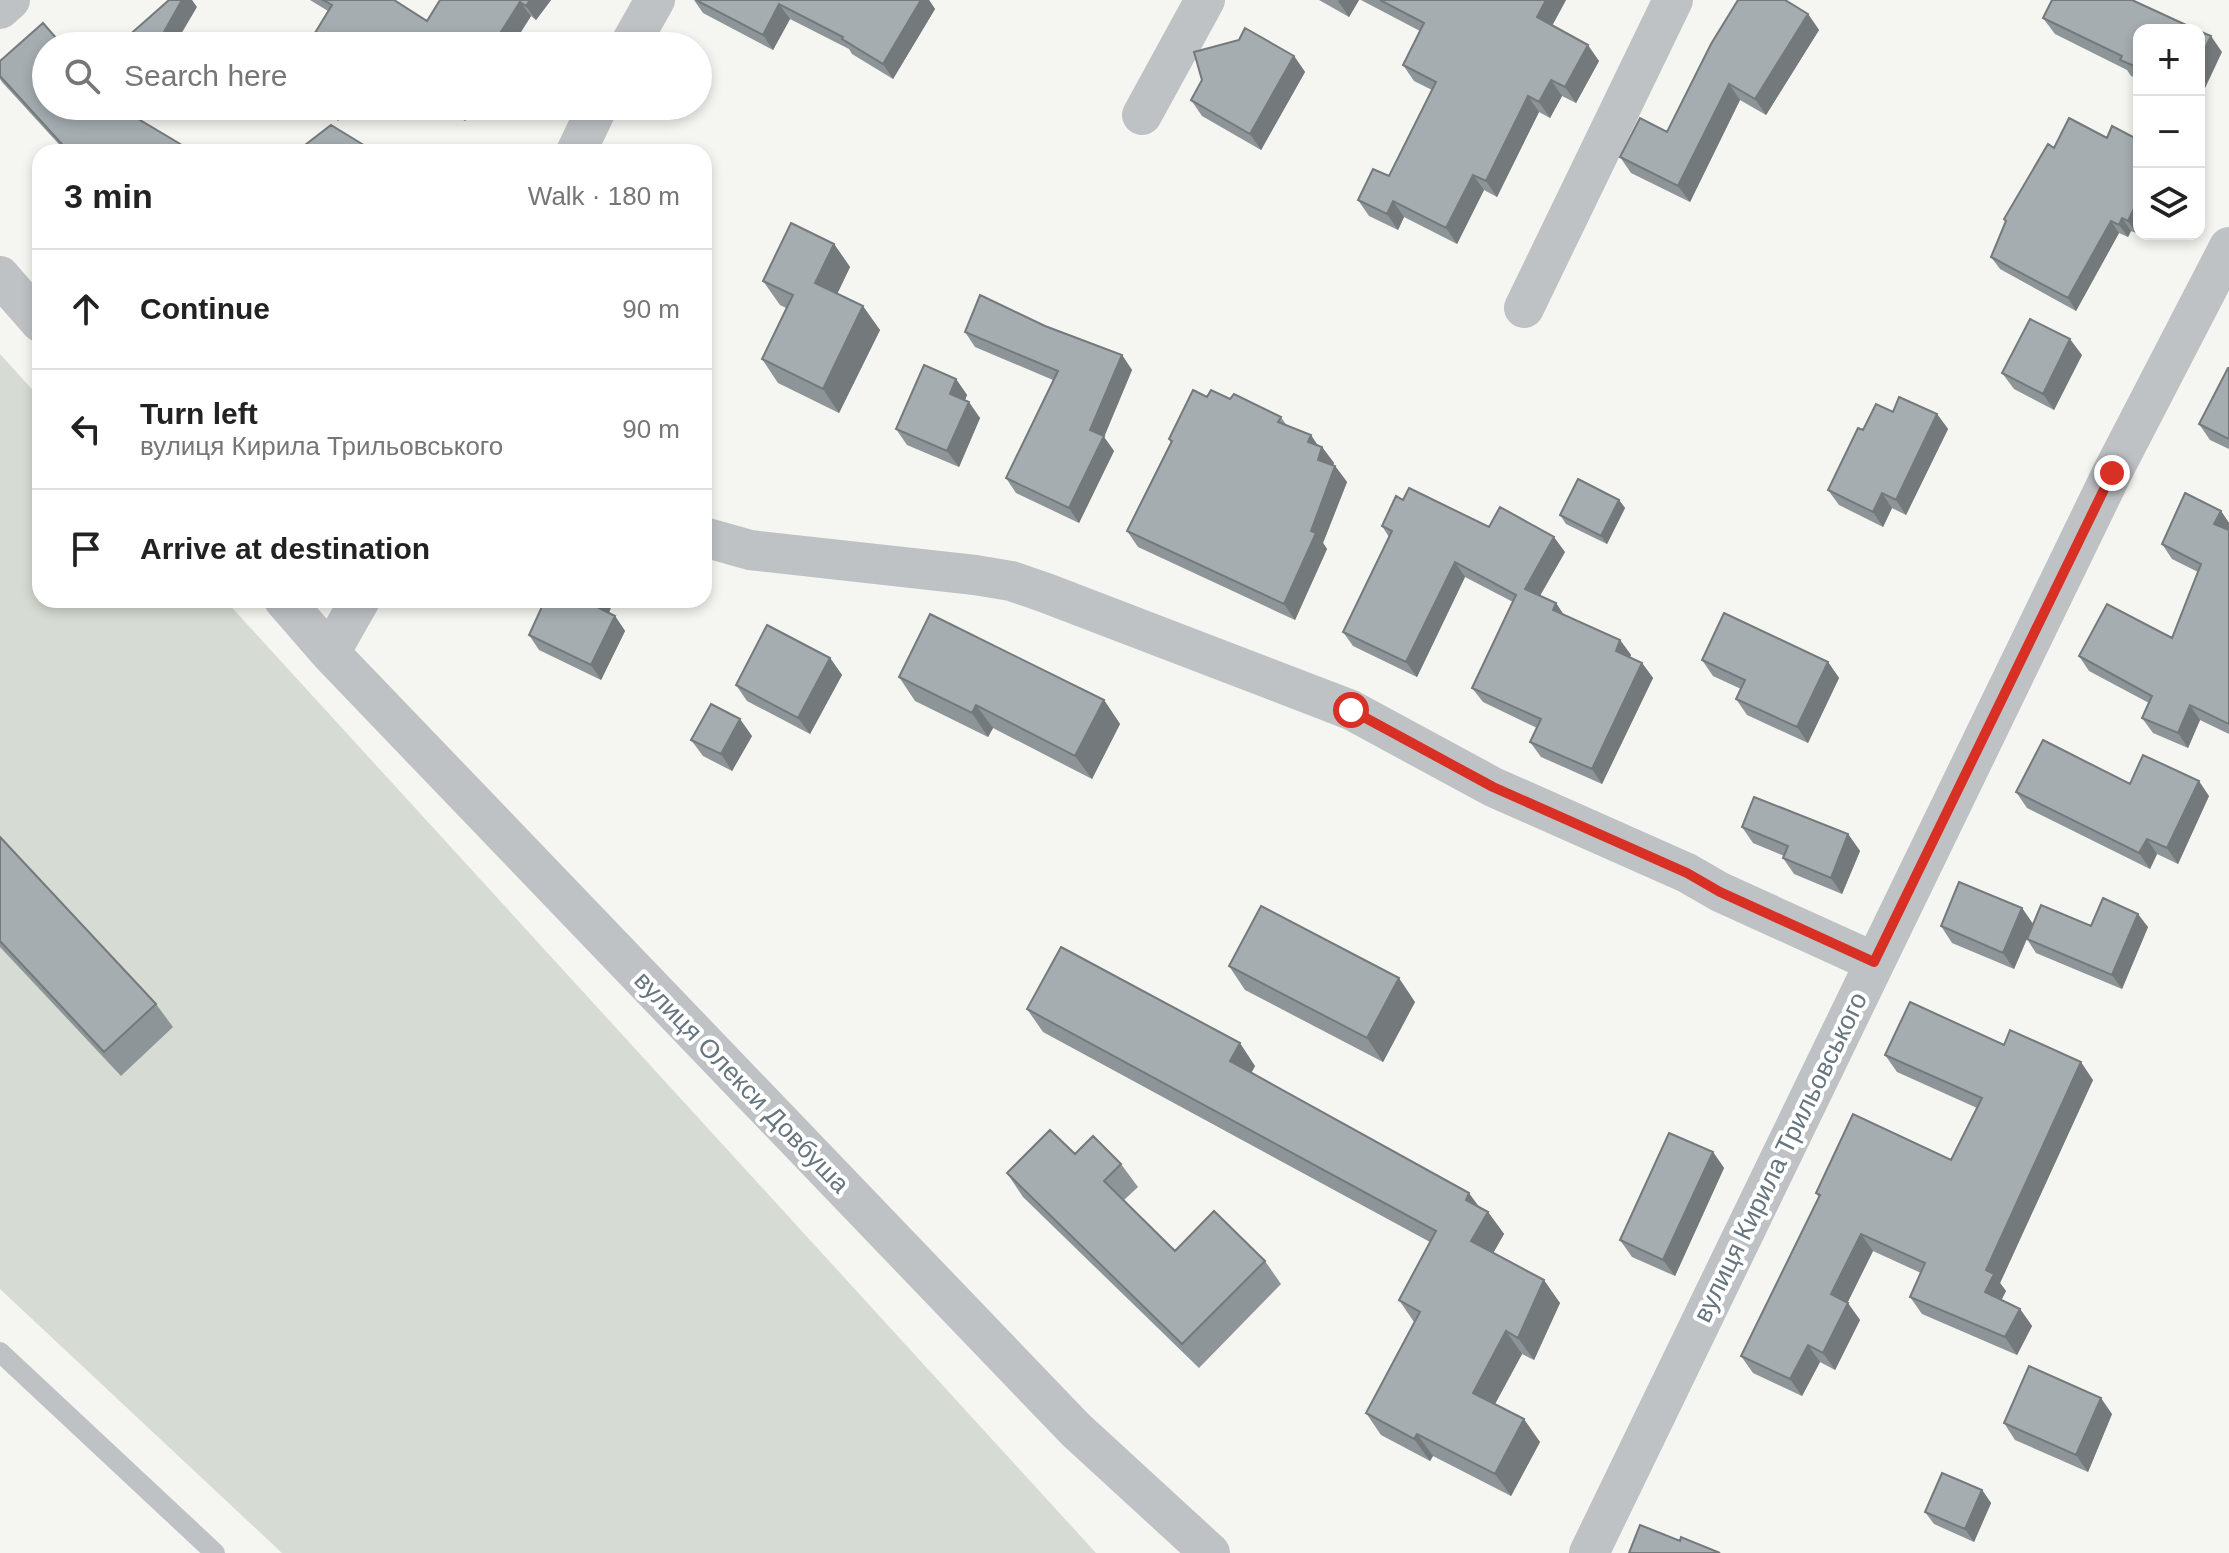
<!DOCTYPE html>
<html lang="en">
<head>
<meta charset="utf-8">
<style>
  :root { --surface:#fff; --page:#f6f6f6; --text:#222; --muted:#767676; --line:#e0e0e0 }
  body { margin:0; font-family:Arial,sans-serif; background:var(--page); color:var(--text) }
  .controls { position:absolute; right:24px; top:24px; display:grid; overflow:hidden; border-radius:16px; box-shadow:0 4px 12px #0003 }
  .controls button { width:72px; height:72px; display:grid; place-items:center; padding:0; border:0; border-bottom:2px solid var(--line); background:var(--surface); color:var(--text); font:40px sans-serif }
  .stop { position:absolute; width:24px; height:24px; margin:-18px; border:6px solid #d93025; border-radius:50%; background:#fff }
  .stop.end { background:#d93025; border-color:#fff; box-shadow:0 2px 8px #0008 }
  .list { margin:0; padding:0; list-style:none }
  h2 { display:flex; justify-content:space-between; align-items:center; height:104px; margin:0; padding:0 32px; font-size:34px }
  h2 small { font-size:26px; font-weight:400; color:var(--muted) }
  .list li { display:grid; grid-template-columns:52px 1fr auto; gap:24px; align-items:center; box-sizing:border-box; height:120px; padding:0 32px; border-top:2px solid var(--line) }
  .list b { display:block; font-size:30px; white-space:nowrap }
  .list p { margin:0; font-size:26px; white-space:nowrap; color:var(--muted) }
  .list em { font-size:26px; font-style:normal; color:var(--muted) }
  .icon { flex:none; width:44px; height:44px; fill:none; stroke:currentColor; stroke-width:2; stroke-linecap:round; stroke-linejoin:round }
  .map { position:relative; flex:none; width:2229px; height:1553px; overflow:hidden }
  .search { position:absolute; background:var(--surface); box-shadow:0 4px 12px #0003; left:32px; top:32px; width:680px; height:88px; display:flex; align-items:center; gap:20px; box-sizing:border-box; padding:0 28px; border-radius:44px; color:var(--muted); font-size:30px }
  .panel { position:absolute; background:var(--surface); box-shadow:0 4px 12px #0003; left:32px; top:144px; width:680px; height:464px; border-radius:24px }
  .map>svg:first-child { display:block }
</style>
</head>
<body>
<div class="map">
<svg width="2229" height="1553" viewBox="0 0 2229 1553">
  <rect width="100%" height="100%" fill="#f5f5f1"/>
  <path fill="#d6dbd3" d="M0 354 40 398V600H225L1096 1553H282L0 1289Z"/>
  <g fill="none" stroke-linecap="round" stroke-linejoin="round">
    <path stroke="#bec2c5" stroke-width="20" d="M0 1352 215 1553"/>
    <path stroke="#bec2c5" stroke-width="40" d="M0 9 10 0
      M629 46 655 0
      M1142 115 1205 0
      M576 152 598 106
      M0 276 40 322
      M1524 308 1673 0
      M704 537 750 550 975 575 1011 581 1046 593 1351 710 1493 787 1687 873 1720 892 1874 962
      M284 600 330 653 1076 1430 1210 1553
      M330 653 360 600
      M1589 1553 2112 473 2229 247"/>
  </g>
  <path fill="#8e9598" d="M310 0H394L427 21 440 0H551L536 20 531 16 512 46 328 11Z
    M694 0H929L935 9 893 79 852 54 849 49 790 19 773 50 703 13Z
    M1319 0H1359L1349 17Z
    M1361 0H1566L1552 26 1599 61 1576 103 1562 96 1550 118 1539 112 1497 197 1484 190 1457 244 1404 217 1398 230 1369 216 1358 200 1389 176 1432 90 1414 81 1403 65 1420 31Z
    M1808 14 1819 30 1766 115 1740 100 1690 202 1631 173 1620 157 1667 132Z
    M2043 18 2139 30V79L2131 76 2127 70 2055 34Z
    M1294 56 1305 72 1261 150 1202 116 1191 100 1202 80Z
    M0 61 46 106H140L134 116 187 148 190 152H66L2 82 0 79Z
    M325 106H348L338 121Z
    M441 106H474L465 121Z
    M2107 138 2139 140V228L2136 233 2131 231 2128 237 2119 233 2076 311 2000 269 1991 257 2006 222 2004 219 2054 148Z
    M834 244 850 267 837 294 880 330 839 413 778 383 762 359 786 308 780 305 763 281Z
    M1045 326 1122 355 1132 370 1104 437 1114 451 1079 523 1016 493 1006 478 1053 380 975 347 965 332Z
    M2082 355 2054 410 2014 389 2002 373Z
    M2229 368V449L2210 440 2199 424Z
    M956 379 967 395 965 400 980 418 959 467 907 445 896 429Z
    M1230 399 1281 417 1287 426 1322 447 1334 463 1333 465 1335 466 1347 482 1323 543 1327 549 1295 620 1138 547 1127 531 1171 443 1169 439Z
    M1893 412 1937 414 1948 429 1906 515 1892 508 1883 527 1839 505 1828 490 1863 430Z
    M1403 500 1489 527 1565 552 1540 596 1556 603 1563 614 1620 640 1631 655 1630 657 1642 663 1653 678 1602 784 1541 757 1530 742 1537 728 1483 702 1472 688 1513 602 1465 577 1417 677 1353 646 1343 632 1389 537 1382 526Z
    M1619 500 1625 508 1607 544 1566 524 1560 515Z
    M2221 511 2229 523V734L2200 720 2188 748 2153 733 2142 718 2149 703 2089 671 2079 656 2172 638 2198 572 2172 559 2162 544Z
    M465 600H485L481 608Z
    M535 600H614L609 613 615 616 625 631 601 680 539 650 529 635 543 604Z
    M830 658 842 675 810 734 747 701 736 685Z
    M1702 660 1828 662 1839 678 1808 743 1747 715 1736 699 1741 689 1713 676Z
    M899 677 1104 700 1120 724 1092 779 993 728 988 737 915 701Z
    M752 736 732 771 703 756 691 740Z
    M2130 784 2209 796 2178 864 2157 854 2150 869 2027 808 2016 792Z
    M1742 827 1848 834 1860 851 1842 894 1794 874 1783 858 1784 856 1753 843Z
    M0 837 156 1004 173 1027 121 1076 0 947Z
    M2022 908 2033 924 2148 927 2122 989 2036 953 2027 939 2014 969 1952 943 1941 926Z
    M1229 966 1415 1002 1383 1062 1245 990Z
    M1027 1009 1255 1066 1251 1073 1488 1212 1504 1234 1493 1253 1560 1303 1534 1360 1522 1354 1495 1404 1540 1442 1511 1496 1433 1456 1430 1461 1381 1435 1366 1413 1414 1322 1399 1300 1430 1242 1043 1032Z
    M2004 1045 2093 1080 2000 1283 2006 1291 2001 1300 2020 1309 2032 1326 2017 1355 1922 1314 1910 1297 1921 1273 1873 1251 1847 1303 1860 1320 1835 1370 1820 1362 1802 1396 1753 1373 1741 1356 1819 1197 1816 1193 1951 1160 1977 1108 1897 1072 1885 1055Z
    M1713 1152 1724 1168 1675 1276 1632 1257 1620 1240Z
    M1075 1154 1121 1164 1138 1187 1124 1200 1175 1251 1265 1261 1281 1284 1199 1368 1023 1197 1007 1173Z
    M2112 1414 2088 1472 2015 1440 2004 1423Z
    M1982 1490 1991 1503 1974 1542 1934 1524 1925 1512Z"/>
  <path fill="#74797c" d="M182 0H192L197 7 174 46H156Z
    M530 0H551L536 20 526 6Z
    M921 0H929L935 9 893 79 883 64Z
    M1339 0H1359L1349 17 1338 1Z
    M1546 0H1566L1548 33 1537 17Z
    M520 2 531 16 512 46H492Z
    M779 4 790 19 773 50 763 35Z
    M1808 14 1819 30 1766 115 1755 99Z
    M2211 36 2222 52 2199 101V61Z
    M1588 45 1599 61 1576 103 1565 87Z
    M1294 56 1305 72 1261 150 1250 134Z
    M1551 80 1562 96 1550 118 1539 102Z
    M1729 84 1740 100 1690 202 1678 186Z
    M1528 96 1539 112 1497 197 1486 181Z
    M121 106H140L130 122 120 108Z
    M328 106H348L338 121Z
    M455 106H474L465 121Z
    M1473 175 1484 190 1457 244 1446 228Z
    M2139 198V228L2136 233 2128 221Z
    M1393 201 1404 217 1398 230 1387 214Z
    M2122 218 2131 231 2128 237 2119 225Z
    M2111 221 2119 233 2076 311 2068 298Z
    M834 244 850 267 831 307 815 283Z
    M863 306 880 330 839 413 823 389Z
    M2070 339 2082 355 2054 410 2043 394Z
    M1122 355 1132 370 1104 437 1114 451 1079 523 1069 508 1090 430Z
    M956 379 967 395 961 410 950 394Z
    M969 402 980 418 959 467 947 451Z
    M1937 414 1948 429 1906 515 1896 500Z
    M1311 435 1321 450 1322 447 1334 463 1329 476 1318 460 1308 442Z
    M1335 466 1347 482 1323 543 1327 549 1295 620 1284 604Z
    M1882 493 1892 508 1883 527 1873 512Z
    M1619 500 1625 508 1607 544 1601 536Z
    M2221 511 2229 523V531L2214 524Z
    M1554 537 1565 552 1535 604 1525 589Z
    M1455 562 1465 577 1417 677 1406 662Z
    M475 600H485L481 608Z
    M597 600H614L605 621 595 606Z
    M1556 603 1566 618 1553 610Z
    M615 616 625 631 601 680 591 665Z
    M1620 640 1631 655 1626 666 1616 651Z
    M830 658 842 675 810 734 798 718Z
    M1828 662 1839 678 1808 743 1797 727Z
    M1642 663 1653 678 1602 784 1592 769Z
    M1104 700 1120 724 1092 779 1075 756Z
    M976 705 993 728 988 737 972 713Z
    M2190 705 2200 720 2188 748 2178 733Z
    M740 719 752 736 732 771 721 754Z
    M2199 781 2209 796 2178 864 2167 848Z
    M1848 834 1860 851 1842 894 1831 878Z
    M2147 839 2157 854 2150 869 2139 853Z
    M2022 908 2033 924 2014 969 2003 953Z
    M2138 914 2148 927 2122 989 2112 975Z
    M1399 978 1415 1002 1383 1062 1367 1038Z
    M1240 1043 1255 1066 1246 1083 1230 1061Z
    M2081 1062 2093 1080 2000 1283 2006 1291 1997 1309 1985 1292 1986 1270Z
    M1713 1152 1724 1168 1675 1276 1663 1260Z
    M1469 1193 1485 1215 1466 1200Z
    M1488 1212 1504 1234 1487 1264 1471 1241Z
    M1861 1234 1873 1251 1843 1312 1831 1294Z
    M1544 1280 1560 1303 1534 1360 1518 1338Z
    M1848 1303 1860 1320 1835 1370 1823 1353Z
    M2020 1309 2032 1326 2017 1355 2005 1337Z
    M1506 1331 1522 1354 1489 1415 1473 1393Z
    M1808 1345 1820 1362 1802 1396 1790 1379Z
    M2101 1398 2112 1414 2088 1472 2076 1455Z
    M1524 1419 1540 1442 1511 1496 1495 1474Z
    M1417 1434 1433 1456 1430 1461 1414 1439Z
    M1982 1490 1991 1503 1974 1542 1965 1529Z"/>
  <path fill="#a5adb1" stroke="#74797c" stroke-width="2" d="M169 0H182L156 46H117Z
    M323 0H394L427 21 440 0H530L526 6 520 2 492 46H307L332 5Z
    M696 0H921L883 64 842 39 843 37 779 4 763 35Z
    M1380 0H1546L1537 17 1588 45 1565 87 1551 80 1539 102 1528 96 1486 181 1473 175 1446 228 1393 201 1387 214 1358 200 1373 169 1389 176 1436 82 1403 65 1424 23Z
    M1738 0H1785L1808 14 1755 99 1729 84 1678 186 1620 157 1640 118 1667 132 1711 44Z
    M2052 0H2132L2197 30H2139V68L2120 60 2122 56 2043 18Z
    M43 23 63 46H46V106H121L120 108 187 148 182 152H69L0 76V61Z
    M1245 28 1294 56 1250 134 1191 100 1202 80 1194 52 1239 40Z
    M2199 31 2211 36 2199 61Z
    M2069 118 2107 138 2112 126 2139 140V198L2128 221 2122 218 2119 225 2111 221 2068 298 1991 257 2006 221 2004 219 2048 144 2054 148Z
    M331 125 375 152H296Z
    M791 223 834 244 815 283 863 306 823 389 762 359 793 295 763 281Z
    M980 295 1045 326 1122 355 1090 430 1104 436 1069 508 1006 478 1058 371 965 332Z
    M2030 319 2070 339 2043 394 2002 373Z
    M924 365 956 379 950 394 969 402 947 451 896 429Z
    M2228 368H2229V439L2199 424Z
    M1193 390 1207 397 1211 390 1230 399 1234 394 1281 417 1278 422 1311 435 1308 442 1322 447 1318 460 1335 466 1311 531 1316 533 1284 604 1127 531 1172 441 1169 439Z
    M1899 397 1937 414 1896 500 1882 493 1873 512 1828 490 1858 428 1863 430 1876 404 1893 412Z
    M1578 479 1619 500 1601 536 1560 515Z
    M1409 488 1489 527 1500 507 1554 537 1525 589 1556 603 1553 610 1620 640 1616 651 1642 663 1592 769 1530 742 1541 719 1472 688 1516 595 1455 562 1406 662 1343 632 1392 531 1382 526 1396 496 1403 500Z
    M2185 493 2221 511 2214 524 2229 530V724L2190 705 2178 733 2142 718 2152 696 2079 656 2107 604 2172 638 2201 564 2162 544Z
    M545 600H597L595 606 615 616 591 665 529 635Z
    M1724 613 1828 662 1797 727 1736 699 1745 680 1702 660Z
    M930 614 1104 700 1075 756 976 705 972 713 899 677Z
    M767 625 830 658 798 718 736 685Z
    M711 704 740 719 721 754 691 740Z
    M2043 740 2130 784 2143 755 2199 781 2167 848 2147 839 2139 853 2016 792Z
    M1754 797 1848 834 1831 878 1783 858 1788 846 1742 827Z
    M0 837 156 1004 104 1052 0 941Z
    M1959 882 2022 908 2003 953 1941 926Z
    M2103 898 2138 914 2112 975 2027 939 2041 905 2091 926Z
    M1261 906 1399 978 1367 1038 1229 966Z
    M1061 947 1240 1043 1230 1061 1469 1193 1466 1200 1488 1212 1471 1241 1544 1280 1518 1338 1506 1331 1473 1393 1524 1419 1495 1474 1417 1434 1414 1439 1366 1413 1420 1312 1399 1300 1436 1231 1027 1009Z
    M1910 1002 2004 1045 2010 1030 2081 1062 1986 1270 1994 1274 1985 1292 2020 1309 2005 1337 1910 1297 1925 1263 1861 1234 1831 1294 1848 1303 1823 1353 1808 1345 1790 1379 1741 1356 1820 1195 1816 1193 1853 1114 1951 1160 1982 1098 1885 1055Z
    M1050 1130 1075 1154 1093 1136 1121 1164 1104 1181 1175 1251 1214 1211 1265 1261 1182 1344 1007 1173Z
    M1669 1133 1713 1152 1663 1260 1620 1240Z
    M2029 1366 2101 1398 2076 1455 2004 1423Z
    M1942 1473 1982 1490 1965 1529 1925 1512Z
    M1640 1525 1680 1541 1681 1537 1720 1553H1629Z"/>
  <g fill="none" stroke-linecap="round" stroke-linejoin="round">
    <path stroke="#d93025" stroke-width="10" d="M1351 710 1493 787 1687 873 1720 892 1874 962 2112 473"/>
  </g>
  <g text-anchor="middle" stroke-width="8" stroke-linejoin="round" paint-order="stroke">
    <g font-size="26" fill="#67757f" stroke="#fff">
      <text transform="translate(742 1082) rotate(46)" y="9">вулиця Олекси Довбуша</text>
      <text transform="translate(1780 1157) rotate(-64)" y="9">вулиця Кирила Трильовського</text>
    </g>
  </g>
</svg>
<div class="controls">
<button>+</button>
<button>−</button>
<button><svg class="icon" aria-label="layers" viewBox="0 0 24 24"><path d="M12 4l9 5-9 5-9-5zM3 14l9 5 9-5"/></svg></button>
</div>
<div class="stop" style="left:1351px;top:710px"></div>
<div class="stop end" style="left:2112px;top:473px"></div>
<div class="search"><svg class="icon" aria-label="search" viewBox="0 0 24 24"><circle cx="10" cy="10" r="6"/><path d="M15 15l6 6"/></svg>Search here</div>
<section class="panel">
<h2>3 min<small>Walk · 180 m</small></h2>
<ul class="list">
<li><svg class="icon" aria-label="ahead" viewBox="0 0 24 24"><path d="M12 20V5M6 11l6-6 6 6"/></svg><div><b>Continue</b></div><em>90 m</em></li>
<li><svg class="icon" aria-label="left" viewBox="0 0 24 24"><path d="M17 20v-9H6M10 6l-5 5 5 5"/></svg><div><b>Turn left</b><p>вулиця Кирила Трильовського</p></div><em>90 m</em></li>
<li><svg class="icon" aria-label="arrive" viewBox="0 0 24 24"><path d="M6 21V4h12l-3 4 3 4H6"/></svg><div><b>Arrive at destination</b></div></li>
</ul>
</section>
</div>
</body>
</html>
